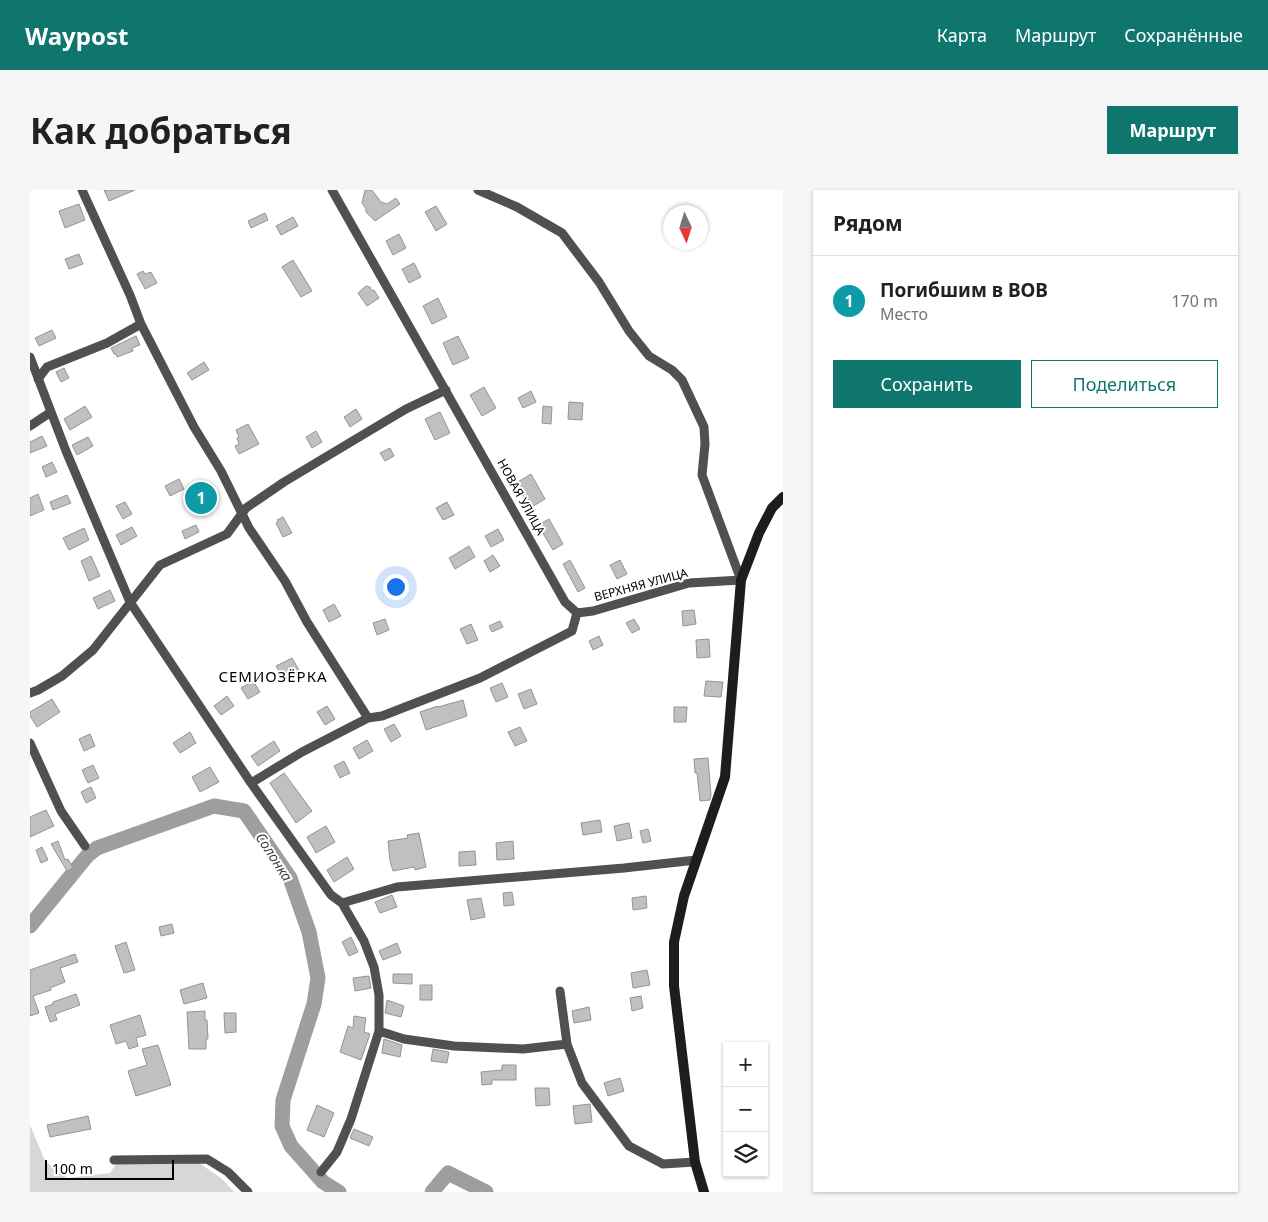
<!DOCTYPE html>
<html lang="ru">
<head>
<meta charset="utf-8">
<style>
  :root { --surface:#fff; --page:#f6f6f6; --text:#202124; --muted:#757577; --line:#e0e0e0; --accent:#0f766e }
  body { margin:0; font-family:"Noto Sans",sans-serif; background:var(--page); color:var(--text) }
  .controls { position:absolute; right:15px; bottom:15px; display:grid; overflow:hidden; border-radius:0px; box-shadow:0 1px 4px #0004 }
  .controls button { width:45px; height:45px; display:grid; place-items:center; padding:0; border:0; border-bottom:1px solid var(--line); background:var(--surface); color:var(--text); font:25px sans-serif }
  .compass { position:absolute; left:633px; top:15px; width:45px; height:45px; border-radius:50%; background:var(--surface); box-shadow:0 1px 4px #0004; rotate:176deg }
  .scale { position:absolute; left:15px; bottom:12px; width:129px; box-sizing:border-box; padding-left:5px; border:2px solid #000; border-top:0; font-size:14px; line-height:18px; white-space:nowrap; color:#000; -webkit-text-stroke:4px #fff; paint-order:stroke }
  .you { position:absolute; left:365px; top:396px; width:18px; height:18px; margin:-12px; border:4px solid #fff; border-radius:50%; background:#1a73e8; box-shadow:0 0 0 8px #1a73e833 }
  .badge { display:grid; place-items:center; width:32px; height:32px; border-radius:50%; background:var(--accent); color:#fff; font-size:16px; font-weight:700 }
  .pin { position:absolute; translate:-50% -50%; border:2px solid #fff; box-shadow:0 1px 5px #0006 }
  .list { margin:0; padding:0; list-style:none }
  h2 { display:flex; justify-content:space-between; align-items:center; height:65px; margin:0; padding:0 20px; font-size:21px }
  h2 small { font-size:16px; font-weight:400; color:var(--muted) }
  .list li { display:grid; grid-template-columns:32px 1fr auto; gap:15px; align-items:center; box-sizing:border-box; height:90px; padding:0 20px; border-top:1px solid var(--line) }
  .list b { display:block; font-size:19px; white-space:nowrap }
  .list p { margin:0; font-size:16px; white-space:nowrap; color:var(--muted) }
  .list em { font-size:16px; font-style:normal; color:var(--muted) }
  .actions { display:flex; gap:10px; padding:15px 20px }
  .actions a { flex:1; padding:11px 0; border:1px solid var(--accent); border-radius:0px; text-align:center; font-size:18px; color:var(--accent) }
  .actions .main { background:var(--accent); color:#fff }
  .icon { flex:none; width:28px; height:28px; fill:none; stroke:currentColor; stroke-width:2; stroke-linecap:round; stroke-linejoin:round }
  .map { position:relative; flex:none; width:753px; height:1002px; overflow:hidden; border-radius:0px }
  header { display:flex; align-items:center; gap:30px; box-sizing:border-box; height:70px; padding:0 25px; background:var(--accent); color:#fff }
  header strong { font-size:24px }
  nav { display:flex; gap:28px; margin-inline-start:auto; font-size:18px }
  .intro { display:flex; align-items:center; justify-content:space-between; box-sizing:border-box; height:120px; padding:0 30px }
  h1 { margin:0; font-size:35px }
  .button { padding:12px 22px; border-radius:0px; background:var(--accent); color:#fff; font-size:18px; font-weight:700 }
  main { display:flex; gap:30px; padding:0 30px }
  aside { flex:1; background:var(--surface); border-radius:0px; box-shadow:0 1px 4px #0004 }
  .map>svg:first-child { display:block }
</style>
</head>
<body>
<header>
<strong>Waypost</strong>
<nav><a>Карта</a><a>Маршрут</a><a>Сохранённые</a></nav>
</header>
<div class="intro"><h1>Как добраться</h1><a class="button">Маршрут</a></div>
<main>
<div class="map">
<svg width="753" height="1002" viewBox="0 0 753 1002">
  <rect width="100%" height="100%" fill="#fff"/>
  <path fill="#d7d7d7" d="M0 935 15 971 37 988 80 983 86 974 168 972 192 989 204 1002H0Z"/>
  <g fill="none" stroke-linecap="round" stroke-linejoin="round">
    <path stroke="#9e9e9e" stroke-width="15" d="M0 736 57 666 67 658 184 616 214 621 260 688 279 742 288 788 284 814 253 910 252 936 261 956 293 992 309 1002
      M402 1002 418 983 456 1002"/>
  </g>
  <path fill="#c0c0c0" stroke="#949494" d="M74 0H105L79 11Z
    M335 0H342L351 12 357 14 366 8 370 14 345 31 336 22V19L332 13Z
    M49 14 55 30 35 38 29 21Z
    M406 16 417 34 406 41 395 22Z
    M235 23 238 30 221 38 218 31Z
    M263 27 268 36 251 45 246 36Z
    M369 44 376 58 363 65 356 51Z
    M49 64 53 74 39 79 35 69Z
    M263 70 282 101 271 107 252 77Z
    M384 73 391 87 379 93 372 79Z
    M113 81 115 84 121 82 127 93 115 99 107 84Z
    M336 96 340 97 342 101 344 100 349 108 337 116 328 103Z
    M408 108 417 127 402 134 393 116Z
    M22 140 26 148 9 156 5 148Z
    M106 146 110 155 102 158 103 161 87 167 86 164H84L81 158Z
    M428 146 439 168 423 175 413 153Z
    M174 172 179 180 162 190 157 183Z
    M34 178 39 188 31 192 26 182Z
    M454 197 466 218 452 226 440 205Z
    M501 201 506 212 493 218 488 208Z
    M539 212 553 213 552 230 538 229Z
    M55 216 62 227 40 240 34 229Z
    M513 216 522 217 521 234 512 233Z
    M326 219 332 229 320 237 314 227Z
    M410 222 420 243 405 250 395 229Z
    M218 234 229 254 209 264 205 256 209 254 207 248 209 247 206 240Z
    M286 241 292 252 282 258 276 247Z
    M12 246 17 256 0 263V252Z
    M58 247 63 256 47 265 42 255Z
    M360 258 364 266 355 271 350 263Z
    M22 272 27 282 16 287 12 277Z
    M501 284 515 309 500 318 486 293Z
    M149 289 154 299 140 306 135 296Z
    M8 304 14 320 0 326V308Z
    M37 305 41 313 23 320 20 312Z
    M95 312 102 324 93 329 86 316Z
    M417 312 424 325 413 330 406 318Z
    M253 327 262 343 253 347 246 333 248 332 247 330Z
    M519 329 533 354 523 360 508 335Z
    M166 335 169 342 155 349 152 341Z
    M102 337 107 346 91 355 86 345Z
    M54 338 59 350 39 360 33 348Z
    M468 339 474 350 461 357 455 346Z
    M439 356 445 367 425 379 419 368Z
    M463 365 470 376 460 382 454 371Z
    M61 366 70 386 59 391 51 371Z
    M540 370 555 398 548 402 533 374Z
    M590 370 597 384 587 389 580 375Z
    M80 400 85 411 68 419 63 408Z
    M304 414 311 426 299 432 293 420Z
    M664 420 666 434 653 436 652 421Z
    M355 429 359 440 347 445 343 433Z
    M604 429 610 439 602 443 596 433Z
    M470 431 473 437 462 442 459 436Z
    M441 434 448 450 437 454 430 439Z
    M569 446 573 455 563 460 559 451Z
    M679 449 680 467 667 468 666 450Z
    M262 468 270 482 254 491 246 476Z
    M223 491 230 502 218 509 211 498Z
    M676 491 693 492 691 507 674 506Z
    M472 493 478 507 466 512 460 498Z
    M501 499 507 514 494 519 488 504Z
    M197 506 204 516 191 525 184 516Z
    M22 509 30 522 7 537 0 526V522Z
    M433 510 437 526 396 540 390 522 408 516V517Z
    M297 516 305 529 295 535 287 522Z
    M644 517H657L656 532H644Z
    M364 534 371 546 361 552 354 539Z
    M490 537 497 551 485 556 478 542Z
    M160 542 166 553 150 563 143 553Z
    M60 544 65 556 54 561 49 549Z
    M337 550 343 561 329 569 323 558Z
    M244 551 250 561 228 576 221 566Z
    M678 568 681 605 680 610 670 611 667 583H665L664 569Z
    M314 571 320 583 310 588 304 576Z
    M63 575 69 588 58 593 52 580Z
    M180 577 189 592 170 602 162 587Z
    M254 583 282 621 266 633 240 593Z
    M61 597 66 608 56 613 51 602Z
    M16 620 24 636 0 647V627Z
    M570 630 572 642 553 645 551 633Z
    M599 633 602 648 587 651 584 636Z
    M296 636 305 652 286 663 277 647Z
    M618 639 621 651 613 653 610 641Z
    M389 643 396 677 385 680 384 677 363 681 360 671 358 651 378 648 377 645Z
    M28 651 35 670 38 669 43 678 37 681 21 654Z
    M483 651 484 669 467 670 466 653Z
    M12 657 18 670 11 673 6 660Z
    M445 661 446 675 429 676V662Z
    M317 667 324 679 304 692 297 680Z
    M482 702 484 715 474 716 473 703Z
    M362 705 367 717 350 723 345 712Z
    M616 706 617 718 603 720 602 708Z
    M451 708 455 727 441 730 437 710Z
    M142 734 144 743 131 746 129 737Z
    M321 747 328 762 319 766 312 752Z
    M96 752 105 780 94 783 85 756Z
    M367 753 371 763 353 770 349 761Z
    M45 764 48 772 30 778 35 792 20 798 21 800 3 806 9 823 0 826V780Z
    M617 780 620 795 603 798 601 783Z
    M363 784H382V794L363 793Z
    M339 786 341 798 325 801 323 788Z
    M173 793 177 808 154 814 150 800Z
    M390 795H402V810H390Z
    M46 804 50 815 25 824 27 830 20 832 15 817 23 814V812Z
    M611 806 613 818 602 821 600 808Z
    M357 810 374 816 371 827 355 823Z
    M559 817 561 830 544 833 542 821Z
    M175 821V830H177L178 849H176V859H159L157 822Z
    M194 823H206V842L195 843Z
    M110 825 116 845 106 848 108 856 99 859 96 851 86 854 80 835Z
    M324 826 336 828 334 842 340 844 331 870 310 862 318 836 323 838Z
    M354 849 372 855 370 867 352 863Z
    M128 855 141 895 106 906 98 881 117 875 112 859Z
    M403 859 419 862 417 873 401 871Z
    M472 875H486V890H462V894L452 895 451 882 472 880Z
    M590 888 594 901 578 906 574 893Z
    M505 898H519L520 915 506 916Z
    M560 914 562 932 545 934 543 916Z
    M287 915 304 923 294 947 277 940Z
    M58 926 61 939 20 947 17 935Z
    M324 939 343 947 339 956 320 948Z"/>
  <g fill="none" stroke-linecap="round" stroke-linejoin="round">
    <path stroke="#505050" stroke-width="9" d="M52 0 100 105 111 134 164 237 191 281 219 338 255 391 277 432 338 528
      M302 0 535 412 547 423
      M448 0 487 17 532 43 569 92 599 141 619 166 642 180 652 190 674 237 675 254 672 285 711 390 659 393 563 421 547 423
      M0 167 36 261 100 412 221 593 301 705 312 713 334 751 344 777 349 805V841L321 929 307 962 291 982
      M8 189 17 177 77 153 111 134
      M0 236 21 222
      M0 503 8 500 32 486 63 460 130 375 197 344 216 318 254 292 376 219 416 200
      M0 553 31 621 55 656
      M221 593 272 562 338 528 352 526 450 488 542 441 547 423
      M312 713 367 697 594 678 666 670
      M530 801 537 854
      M349 841 374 849 424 856 493 859 537 854 552 893 599 956 633 974 665 972
      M84 970 177 969 198 982 218 1002"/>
    <path stroke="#1d1d1d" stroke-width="10" d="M674 1002 665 972 644 796V752L654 706 695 587 711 390 729 343 742 318 753 307"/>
  </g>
  <g text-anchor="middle" stroke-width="4" stroke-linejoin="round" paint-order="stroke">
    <g font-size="12" fill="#000" stroke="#fff">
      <text transform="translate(491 307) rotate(61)" y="4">НОВАЯ УЛИЦА</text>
      <text transform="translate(611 395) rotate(-15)" y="4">ВЕРХНЯЯ УЛИЦА</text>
    </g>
    <g font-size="14" font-style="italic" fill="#3f3f3f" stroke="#fff">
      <text transform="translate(244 667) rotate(57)" y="5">Солонка</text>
    </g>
    <g font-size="15" letter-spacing="1" fill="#000" stroke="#fff">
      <text x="243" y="492">СЕМИОЗЁРКА</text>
    </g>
  </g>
</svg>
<div class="controls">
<button>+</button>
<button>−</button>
<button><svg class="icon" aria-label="layers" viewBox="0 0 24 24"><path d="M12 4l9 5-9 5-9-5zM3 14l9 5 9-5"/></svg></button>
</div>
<svg class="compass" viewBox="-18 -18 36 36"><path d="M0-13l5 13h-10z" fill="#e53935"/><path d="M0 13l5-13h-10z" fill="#757577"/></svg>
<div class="scale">100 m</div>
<div class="you"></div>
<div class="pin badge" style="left:171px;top:308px;background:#0f9aa8">1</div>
</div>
<aside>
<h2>Рядом<small></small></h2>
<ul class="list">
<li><span class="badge" style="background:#0f9aa8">1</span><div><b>Погибшим в ВОВ</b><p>Место</p></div><em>170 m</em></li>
</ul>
<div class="actions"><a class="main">Сохранить</a><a>Поделиться</a></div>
</aside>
</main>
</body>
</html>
